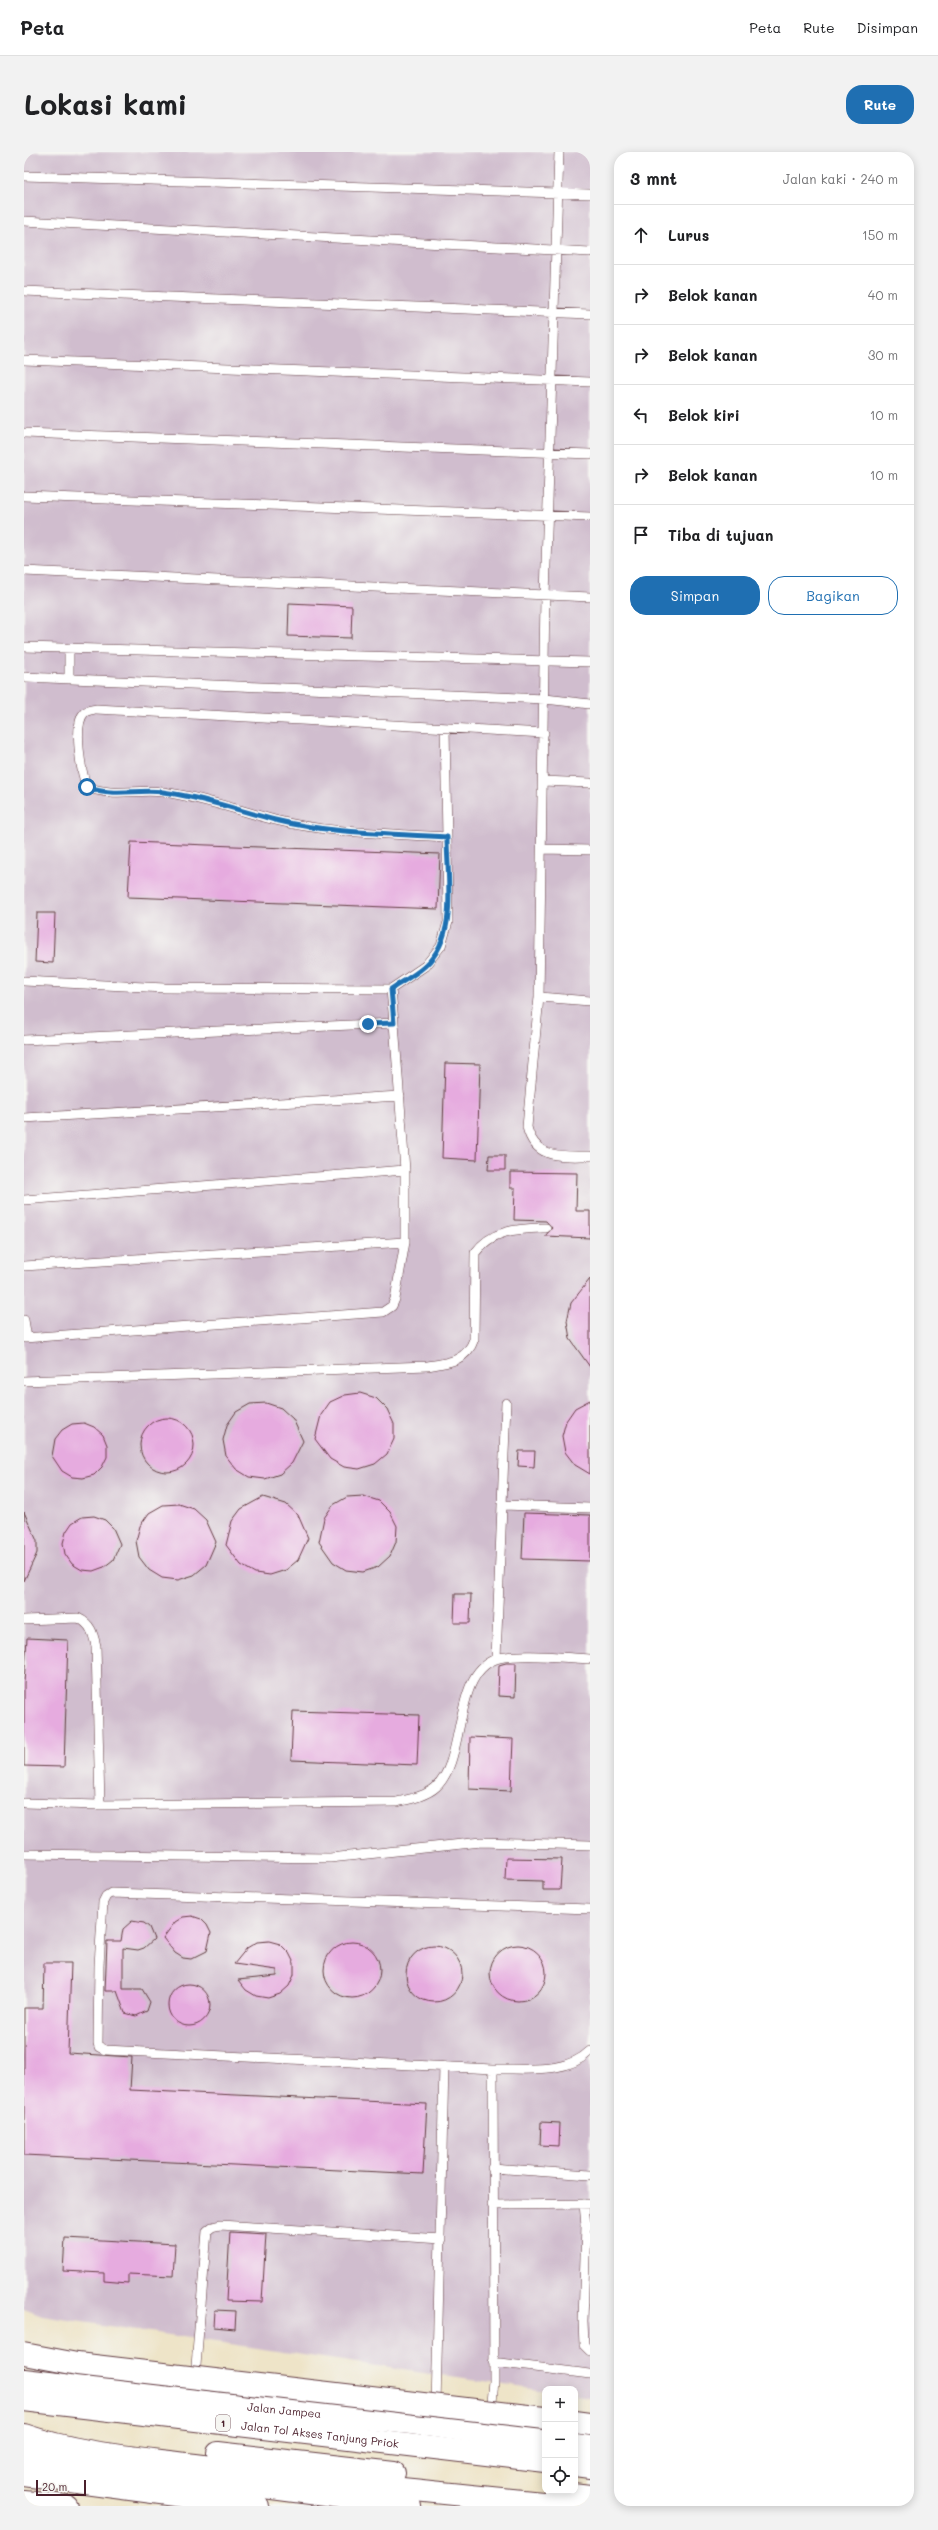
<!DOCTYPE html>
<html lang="id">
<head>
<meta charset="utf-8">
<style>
  :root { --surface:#fff; --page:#f2f2f2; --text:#202124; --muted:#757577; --line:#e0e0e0; --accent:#1f6fb2 }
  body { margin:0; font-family:Mali,sans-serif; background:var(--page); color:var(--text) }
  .controls { position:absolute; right:12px; bottom:12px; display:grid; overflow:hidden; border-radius:8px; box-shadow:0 2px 10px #0003 }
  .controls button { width:36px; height:36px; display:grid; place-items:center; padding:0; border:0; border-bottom:1px solid var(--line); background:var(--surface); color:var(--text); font:20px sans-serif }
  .scale { position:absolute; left:12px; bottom:10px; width:50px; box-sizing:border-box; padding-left:4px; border:2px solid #4a1f2b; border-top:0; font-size:11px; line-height:14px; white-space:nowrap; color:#4a1f2b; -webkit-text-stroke:3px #f6f6f2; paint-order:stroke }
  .stop { position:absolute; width:12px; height:12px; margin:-9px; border:3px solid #1f6fb2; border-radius:50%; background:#fff }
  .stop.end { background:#1f6fb2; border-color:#fff; box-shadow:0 1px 4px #0008 }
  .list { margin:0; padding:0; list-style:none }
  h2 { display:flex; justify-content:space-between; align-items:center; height:52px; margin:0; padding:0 16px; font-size:17px }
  h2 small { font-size:13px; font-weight:400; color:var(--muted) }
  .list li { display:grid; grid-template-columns:26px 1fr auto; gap:12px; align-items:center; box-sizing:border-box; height:60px; padding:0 16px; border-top:1px solid var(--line) }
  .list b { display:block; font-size:15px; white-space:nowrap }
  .list em { font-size:13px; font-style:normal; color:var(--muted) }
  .actions { display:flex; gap:8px; padding:12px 16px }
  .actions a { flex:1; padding:9px 0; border:1px solid var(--accent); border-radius:16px; text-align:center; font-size:14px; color:var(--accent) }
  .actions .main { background:var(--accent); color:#fff }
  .icon { flex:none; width:22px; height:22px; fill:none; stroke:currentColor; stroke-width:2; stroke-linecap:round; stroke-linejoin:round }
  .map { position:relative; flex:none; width:566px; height:2354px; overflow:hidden; border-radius:16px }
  header { display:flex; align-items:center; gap:24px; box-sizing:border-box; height:56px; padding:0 20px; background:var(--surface); border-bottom:1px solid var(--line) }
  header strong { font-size:19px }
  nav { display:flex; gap:22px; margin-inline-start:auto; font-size:14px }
  .intro { display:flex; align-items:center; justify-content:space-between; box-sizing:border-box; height:96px; padding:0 24px }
  h1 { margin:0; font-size:28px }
  .button { padding:10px 18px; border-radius:16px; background:var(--accent); color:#fff; font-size:14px; font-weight:700 }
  main { display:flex; gap:24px; padding:0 24px }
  aside { flex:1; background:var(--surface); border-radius:16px; box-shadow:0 2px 10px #0003 }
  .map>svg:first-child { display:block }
</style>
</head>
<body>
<header>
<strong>Peta</strong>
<nav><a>Peta</a><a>Rute</a><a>Disimpan</a></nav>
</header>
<div class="intro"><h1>Lokasi kami</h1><a class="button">Rute</a></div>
<main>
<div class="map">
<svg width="566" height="2354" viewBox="0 0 566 2354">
  <rect width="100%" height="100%" fill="#f6f6f2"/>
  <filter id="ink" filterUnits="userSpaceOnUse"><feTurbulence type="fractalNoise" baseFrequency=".025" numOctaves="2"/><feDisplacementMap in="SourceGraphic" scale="8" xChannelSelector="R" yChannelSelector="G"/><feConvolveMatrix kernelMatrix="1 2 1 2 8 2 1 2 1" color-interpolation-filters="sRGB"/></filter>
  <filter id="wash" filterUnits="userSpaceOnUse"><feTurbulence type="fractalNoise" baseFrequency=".012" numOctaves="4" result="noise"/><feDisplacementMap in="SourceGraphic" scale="16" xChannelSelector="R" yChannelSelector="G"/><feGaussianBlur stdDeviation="0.9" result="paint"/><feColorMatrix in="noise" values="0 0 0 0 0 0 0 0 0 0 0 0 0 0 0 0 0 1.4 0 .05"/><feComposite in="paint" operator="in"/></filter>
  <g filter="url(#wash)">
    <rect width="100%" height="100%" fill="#eee4c8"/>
    <path fill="#d0bdce" d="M0 0H566V2245L551 2243V2237L521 2239 18 2164 0 2157Z"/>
    <g id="blocks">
      <path fill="#e6abdf" d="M265 451 328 454 327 486 264 484Z
        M107 690 416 702 414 757 104 745Z
        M13 761H31L29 811 11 810Z
        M421 911 456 912 453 1008 418 1006Z
        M465 1003H481V1018H464Z
        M486 1020 553 1021 552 1059H566V1086L521 1084 528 1076 522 1069 490 1068 491 1036H486Z
        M566 1127V1215L546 1187 543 1169 547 1151Z
        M336 1241 352 1246 363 1257 370 1272V1287L363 1302 351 1312 335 1317 320 1315 306 1307 291 1287 297 1263 306 1250 321 1243Z
        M566 1248V1322L551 1313 541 1300 538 1284 542 1269 551 1256Z
        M242 1251 257 1256 269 1267 279 1289 268 1311 256 1322 241 1327 225 1325 212 1317 202 1304 199 1288 203 1273 212 1260 226 1252Z
        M116 1293a27 27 0 1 1 54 0a27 27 0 1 1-54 0Z
        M60 1271 70 1275 79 1283 83 1293V1305L78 1315 70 1323 59 1326 48 1325 38 1319 28 1304 31 1287 38 1278 48 1272Z
        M495 1299H511L510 1315 494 1314Z
        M339 1344 355 1349 366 1360 373 1374 372 1390 366 1404 354 1415 339 1420 322 1418 309 1410 295 1390 300 1366 309 1353 323 1345Z
        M239 1345 262 1352 274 1363 284 1386 274 1408 262 1418 246 1423 231 1421 217 1413 202 1393 208 1369 217 1357Z
        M155 1352 170 1357 182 1368 192 1390 182 1413 170 1423 154 1428 138 1426 125 1418 115 1405 112 1389 116 1374 125 1361 139 1353Z
        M0 1360 13 1389V1401L0 1429Z
        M500 1361 566 1363V1409L498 1407Z
        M70 1364 81 1368 89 1376 96 1392 89 1408 80 1415 69 1419 58 1418 48 1412 41 1402 39 1391 42 1380 48 1371 58 1365Z
        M431 1442H447L446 1471H430Z
        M3 1486 44 1488 40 1615 0 1614V1531Z
        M482 1511H492L491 1545 474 1544 475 1513Z
        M269 1559 395 1563 393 1613 267 1608Z
        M446 1585 489 1587 487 1639 445 1637Z
        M482 1706 538 1707 536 1738H519V1729L481 1728Z
        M168 1764 177 1767 183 1773 187 1781 183 1799 167 1807 159 1806 151 1801 139 1786 151 1770 159 1765Z
        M108 1769 120 1771 125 1775 130 1787 120 1796 114 1798 99 1796V1837H118L126 1850 123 1859 112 1864 101 1861 93 1839H81L83 1789H97L99 1777Z
        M245 1789 256 1792 265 1801 270 1811V1823L265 1834 256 1842 244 1846 232 1844 222 1838 214 1828 253 1824V1818L210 1812 223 1796 233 1790Z
        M300 1818a28 28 0 1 1 56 0a28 28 0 1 1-56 0Z
        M466 1821a28 28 0 1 1 56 0a28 28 0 1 1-56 0Z
        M382 1822a28 28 0 1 1 56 0a28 28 0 1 1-56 0Z
        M20 1811H47L44 1901 108 1905 106 1938 403 1952 399 2022 0 2003V1856H19Z
        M144 1853a21 21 0 1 1 42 0a21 21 0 1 1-42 0Z
        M517 1970 536 1971 535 1994 516 1993Z
        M206 2080 242 2082 238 2150 202 2149Z
        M41 2086 151 2092 149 2124 104 2122V2131L80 2129V2121L39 2119Z
        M191 2158 212 2159 211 2177 190 2175Z"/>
    </g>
  </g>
  <g filter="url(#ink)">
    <use href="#blocks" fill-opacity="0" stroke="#633d43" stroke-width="1"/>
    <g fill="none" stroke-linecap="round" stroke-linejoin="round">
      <g stroke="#633d43" stroke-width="10">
        <path id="service" d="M535 0 521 444 515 845 503 975C511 1008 538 1004 566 1004
          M0 24 566 42
          M0 69 566 100
          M0 139 566 162
          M0 208 566 230
          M0 281 566 302
          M0 344 566 365
          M0 419 566 445
          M0 495 566 510
          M45 496V525
          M0 525 521 547 566 552
          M421 576 423 685C365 681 307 682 251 668 213 658 177 645 139 640 113 637 88 645 63 635 57 621 49 573 60 561 63 558 68 558 72 557L520 581
          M519 629 566 631
          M519 697 566 698
          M0 829 141 836 367 837 401 814 417 794 424 770 423 685
          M367 837 370 871
          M515 845 566 849
          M0 888 370 871 381 1018V1090L371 1147 368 1154 359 1160 0 1186
          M0 966 376 944
          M0 1048 381 1018
          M0 1114 381 1090
          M0 1168 3 1186
          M0 1229 403 1214C424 1211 443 1209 450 1187L451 1101C468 1077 495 1077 522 1076
          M479 1353 566 1356
          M0 1468 54 1466C67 1472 69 1481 72 1494L76 1653
          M472 1507 482 1251
          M0 1651 76 1653 373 1650C386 1647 402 1644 412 1635 443 1607 428 1522 472 1507 493 1500 543 1506 566 1507
          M0 1702 306 1706 457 1690 566 1693
          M566 1757 87 1741 82 1744 79 1750 75 1813 74 1891 75 1895 81 1898 469 1917C500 1916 542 1923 566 1899
          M468 2016 566 2023
          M560 2052 562 2073H566
          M468 2053 566 2052
          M562 2073 559 2169 560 2193 566 2199
          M469 2210 566 2222
          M171 2226 183 2079 188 2075 196 2073 417 2087
          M412 2254 420 1914
          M467 2261 470 2229 469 1917"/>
      </g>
      <g stroke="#633d43" stroke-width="24">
        <g id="trunk">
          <path id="s1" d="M0 2228 236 2256 387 2271 521 2289"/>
          <path d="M551 2293 566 2295"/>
          <path d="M0 2304 386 2354"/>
          <path d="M0 2350 42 2354"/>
        </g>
      </g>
      <g stroke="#633d43" stroke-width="24">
        <g id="motorway">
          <path id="s2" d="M0 2248 521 2309"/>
          <path d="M551 2270 566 2272"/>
          <path d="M0 2283C57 2303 120 2306 179 2314 302 2330 426 2342 550 2354"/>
          <path d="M194 2301 370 2321"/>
          <path d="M551 2313 566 2315"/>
          <path d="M0 2323 234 2354"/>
          <path d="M531 2340 566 2344"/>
        </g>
      </g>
      <use href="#service" stroke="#fff" stroke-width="9"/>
      <use href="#trunk" stroke="#fff" stroke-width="22"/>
      <use href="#motorway" stroke="#fff" stroke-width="22"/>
      <g stroke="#633d43" stroke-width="24" stroke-linecap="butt">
        <path id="motorway-bridge" d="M0 2202 53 2212 521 2266"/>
      </g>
      <use href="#motorway-bridge" stroke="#fff" stroke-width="22"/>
    </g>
  </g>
  <g fill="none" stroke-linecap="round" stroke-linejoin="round" filter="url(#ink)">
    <path stroke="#1f6fb2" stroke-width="5" d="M63 635C88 645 113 637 139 640 177 645 213 658 251 668 308 682 365 681 423 685 423 727 435 783 401 814 391 823 378 830 367 837L370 871 344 872"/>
  </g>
  <g text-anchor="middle" stroke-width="4" stroke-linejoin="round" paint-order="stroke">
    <rect fill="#f6f6f2" stroke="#7e6067" stroke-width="1" x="192" y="2263" width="14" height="16" rx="3"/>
    <g font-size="10" font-weight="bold" fill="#4a1f2b">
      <text x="199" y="2275">1</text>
    </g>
    <g font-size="11" fill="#4a1f2b" stroke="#f6f6f2">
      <text dy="4" stroke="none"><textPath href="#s1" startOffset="262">Jalan Jampea</textPath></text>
      <text dy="4" stroke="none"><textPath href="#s2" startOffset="298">Jalan Tol Akses Tanjung Priok</textPath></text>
    </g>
  </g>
</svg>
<div class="controls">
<button>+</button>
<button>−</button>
<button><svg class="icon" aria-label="locate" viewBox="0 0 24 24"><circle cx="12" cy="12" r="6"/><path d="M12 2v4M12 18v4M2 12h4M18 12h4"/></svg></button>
</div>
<div class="scale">20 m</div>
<div class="stop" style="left:63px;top:635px"></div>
<div class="stop end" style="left:344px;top:872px"></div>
</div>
<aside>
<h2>3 mnt<small>Jalan kaki · 240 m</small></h2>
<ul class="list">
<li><svg class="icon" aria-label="ahead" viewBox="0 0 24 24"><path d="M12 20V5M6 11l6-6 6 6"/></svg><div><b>Lurus</b></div><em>150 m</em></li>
<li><svg class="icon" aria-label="right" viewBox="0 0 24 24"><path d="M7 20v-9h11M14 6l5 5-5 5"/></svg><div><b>Belok kanan</b></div><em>40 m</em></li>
<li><svg class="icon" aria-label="right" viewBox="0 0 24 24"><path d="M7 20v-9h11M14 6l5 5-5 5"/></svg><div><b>Belok kanan</b></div><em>30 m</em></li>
<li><svg class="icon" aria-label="left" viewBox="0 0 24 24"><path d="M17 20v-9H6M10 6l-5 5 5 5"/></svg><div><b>Belok kiri</b></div><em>10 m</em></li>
<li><svg class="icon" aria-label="right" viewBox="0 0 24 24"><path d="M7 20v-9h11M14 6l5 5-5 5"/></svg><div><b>Belok kanan</b></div><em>10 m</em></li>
<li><svg class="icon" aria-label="arrive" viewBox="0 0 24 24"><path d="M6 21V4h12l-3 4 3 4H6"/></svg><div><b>Tiba di tujuan</b></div></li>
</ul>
<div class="actions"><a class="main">Simpan</a><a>Bagikan</a></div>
</aside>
</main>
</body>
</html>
